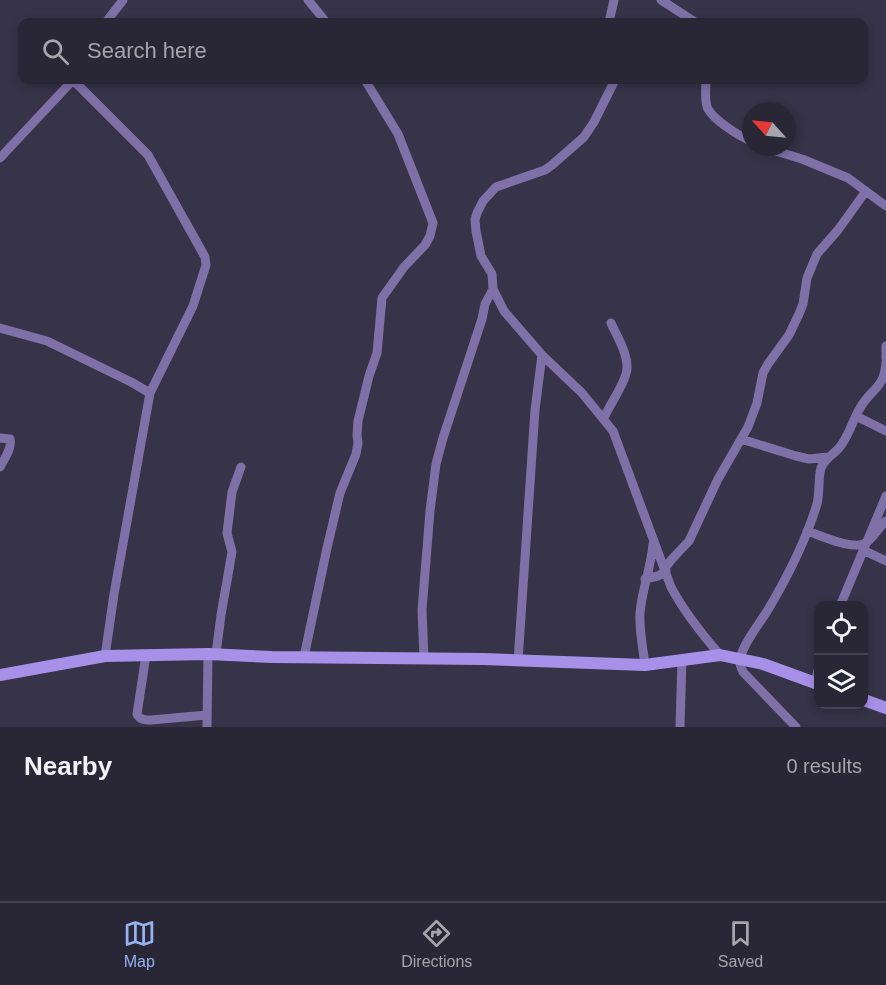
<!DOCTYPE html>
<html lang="en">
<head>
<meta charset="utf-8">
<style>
  :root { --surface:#292636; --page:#353242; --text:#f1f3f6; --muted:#a5a5ad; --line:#454351; --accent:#95b2f1 }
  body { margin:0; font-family:Helvetica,sans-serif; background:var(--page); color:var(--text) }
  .controls { position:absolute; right:18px; bottom:18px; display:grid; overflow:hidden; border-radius:12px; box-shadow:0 3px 9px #0003 }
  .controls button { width:54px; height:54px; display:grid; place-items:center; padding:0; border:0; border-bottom:2px solid var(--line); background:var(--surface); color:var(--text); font:30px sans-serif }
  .compass { position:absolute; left:742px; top:102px; width:54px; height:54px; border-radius:50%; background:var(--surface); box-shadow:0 3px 9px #0003; rotate:297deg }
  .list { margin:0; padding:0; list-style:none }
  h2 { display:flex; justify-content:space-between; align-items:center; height:78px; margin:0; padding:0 24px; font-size:26px }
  h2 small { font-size:20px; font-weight:400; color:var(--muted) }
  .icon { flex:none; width:33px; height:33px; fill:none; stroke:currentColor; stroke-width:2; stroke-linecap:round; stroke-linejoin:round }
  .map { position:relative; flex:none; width:886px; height:727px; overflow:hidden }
  .search { position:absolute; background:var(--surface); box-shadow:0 3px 9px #0003; left:18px; right:18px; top:18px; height:66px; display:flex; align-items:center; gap:15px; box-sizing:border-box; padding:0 21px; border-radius:12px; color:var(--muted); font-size:22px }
  .sheet { height:174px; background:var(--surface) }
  nav { display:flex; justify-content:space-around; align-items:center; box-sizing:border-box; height:84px; border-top:2px solid var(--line); background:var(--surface); font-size:16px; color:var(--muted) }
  nav a { display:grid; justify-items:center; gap:3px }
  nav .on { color:var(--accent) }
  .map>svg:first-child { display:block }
</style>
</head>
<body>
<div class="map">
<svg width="886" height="727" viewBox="0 0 886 727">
  <rect width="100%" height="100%" fill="#373348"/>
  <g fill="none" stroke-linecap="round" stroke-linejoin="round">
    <path stroke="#7e71a8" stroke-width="9" d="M308 0 326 22
      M661 0 695 22
      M106 22 123 0
      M609 22 614 0
      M73 80 148 155 205 257 206 265 193 306 150 393 114 594 105 656
      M615 80 594 122 584 137 552 165 545 170 496 187 483 201 477 213 475 220 476 231 481 256 492 274 493 289 504 311 542 355 582 393 613 431 671 587C684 612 701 633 720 655
      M706 80C706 88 704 101 708 109 715 121 739 136 751 141
      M763 147 802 159 848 178 886 206
      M0 158 73 80
      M0 328 47 341 131 382 150 393
      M886 346V358
      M856 416 886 431
      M604 418C610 404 621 390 626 374 631 358 617 337 611 323
      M0 438 10 439C12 448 5 458 0 467
      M741 439 796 456 809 459 828 457
      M807 531C820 535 855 552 867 542 874 537 879 527 886 521
      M863 550 886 561
      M665 568 672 559 689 541 718 479 748 427 757 403 763 373 768 364 789 335 799 314 803 304 807 278 817 254 838 230 866 191
      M645 579 658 576 666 571
      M840 606 886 496
      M216 654 221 615 232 552 227 533 232 492 241 467
      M146 655 137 714C140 720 145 720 151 720L207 715
      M304 657 327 548 340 493 356 454 358 443 357 435 358 421 369 376 377 353 382 298 404 267 425 245 430 236 433 223 398 134 365 80
      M424 658 422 610 430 511 436 464 443 438 482 319 485 304 493 289
      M518 661 535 410 542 355
      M645 665C643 648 639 630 640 613 642 589 651 568 653 544
      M815 682 818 670
      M207 727 208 654
      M680 727 682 659
      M796 727 743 672C741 668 739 664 740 659 743 643 761 622 769 608 788 576 806 540 817 504 820 492 818 478 821 468 825 458 832 456 839 448 849 437 852 421 860 408 871 388 884 390 886 362"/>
    <path stroke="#a791e8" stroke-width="12" d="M0 675 105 656 208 654 272 657 484 659 645 665 720 655 763 664 818 684
      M864 700 886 708"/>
  </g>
</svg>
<div class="controls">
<button><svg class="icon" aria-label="locate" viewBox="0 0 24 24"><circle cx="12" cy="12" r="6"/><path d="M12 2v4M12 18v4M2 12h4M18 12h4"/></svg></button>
<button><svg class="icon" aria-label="layers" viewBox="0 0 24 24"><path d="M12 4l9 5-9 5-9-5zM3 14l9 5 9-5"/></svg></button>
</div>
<svg class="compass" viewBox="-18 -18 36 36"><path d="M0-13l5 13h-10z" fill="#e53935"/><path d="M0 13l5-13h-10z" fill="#a5a5ad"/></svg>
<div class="search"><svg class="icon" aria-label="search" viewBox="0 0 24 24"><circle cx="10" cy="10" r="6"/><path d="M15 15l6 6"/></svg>Search here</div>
</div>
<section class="sheet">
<h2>Nearby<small>0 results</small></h2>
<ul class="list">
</ul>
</section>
<nav>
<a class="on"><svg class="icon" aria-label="map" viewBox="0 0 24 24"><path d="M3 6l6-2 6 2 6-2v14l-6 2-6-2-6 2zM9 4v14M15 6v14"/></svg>Map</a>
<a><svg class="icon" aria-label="directions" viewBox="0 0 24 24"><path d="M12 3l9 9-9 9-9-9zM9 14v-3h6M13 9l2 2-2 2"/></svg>Directions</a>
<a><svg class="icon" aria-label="saved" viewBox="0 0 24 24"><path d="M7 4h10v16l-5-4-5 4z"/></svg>Saved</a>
</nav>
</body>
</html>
